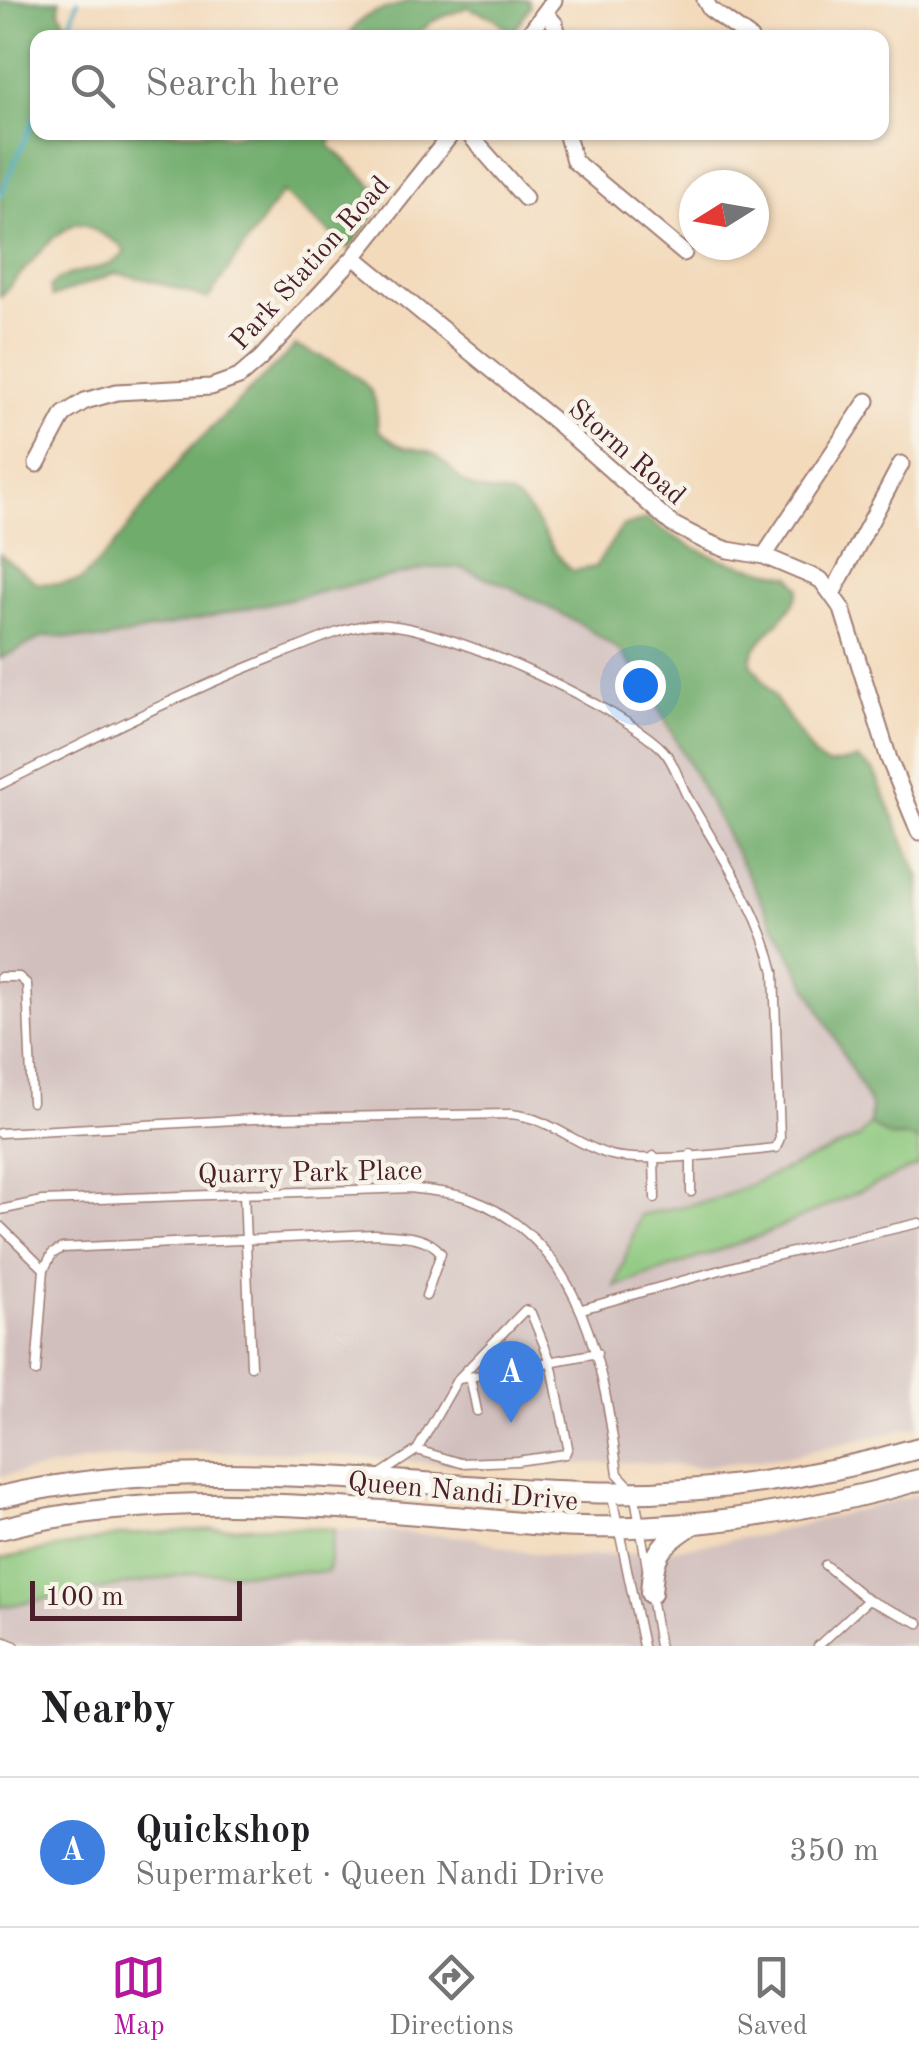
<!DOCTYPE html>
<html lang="en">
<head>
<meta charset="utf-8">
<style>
  :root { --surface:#fff; --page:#f6f6f6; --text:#202124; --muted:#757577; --line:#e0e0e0; --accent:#b5179e }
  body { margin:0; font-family:"Old Standard TT",serif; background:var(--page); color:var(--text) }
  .compass { position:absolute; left:679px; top:170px; width:90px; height:90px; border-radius:50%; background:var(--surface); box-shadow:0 2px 8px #0004; rotate:259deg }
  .scale { position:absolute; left:30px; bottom:25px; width:212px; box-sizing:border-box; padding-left:10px; border:5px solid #4a1f2b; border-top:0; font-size:28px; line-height:35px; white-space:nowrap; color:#4a1f2b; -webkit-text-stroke:8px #f7f3e8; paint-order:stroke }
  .you { position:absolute; left:640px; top:685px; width:35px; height:35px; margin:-25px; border:8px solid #fff; border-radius:50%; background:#1a73e8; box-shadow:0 0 0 15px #1a73e833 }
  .badge { display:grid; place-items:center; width:65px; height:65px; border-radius:50%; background:var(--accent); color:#fff; font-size:32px; font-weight:700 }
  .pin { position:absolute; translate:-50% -82px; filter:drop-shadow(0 2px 5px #0008) }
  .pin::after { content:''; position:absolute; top:52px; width:35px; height:30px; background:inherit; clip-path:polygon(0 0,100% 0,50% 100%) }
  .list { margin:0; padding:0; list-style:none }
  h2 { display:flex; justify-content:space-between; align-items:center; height:130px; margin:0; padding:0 40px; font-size:42px }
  h2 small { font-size:32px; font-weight:400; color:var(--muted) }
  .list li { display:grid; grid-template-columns:65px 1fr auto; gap:30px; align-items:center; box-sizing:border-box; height:150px; padding:0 40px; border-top:2px solid var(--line) }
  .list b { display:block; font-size:38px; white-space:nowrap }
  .list p { margin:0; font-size:32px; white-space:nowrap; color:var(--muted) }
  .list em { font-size:32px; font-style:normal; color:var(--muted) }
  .icon { flex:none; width:55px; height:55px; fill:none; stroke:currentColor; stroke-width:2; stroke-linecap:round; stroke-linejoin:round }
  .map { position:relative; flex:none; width:919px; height:1646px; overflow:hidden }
  .search { position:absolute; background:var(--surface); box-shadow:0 2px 8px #0004; left:30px; right:30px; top:30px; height:110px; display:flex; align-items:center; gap:25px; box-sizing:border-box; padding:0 35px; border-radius:20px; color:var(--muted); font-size:38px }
  .sheet { height:280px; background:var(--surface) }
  nav { display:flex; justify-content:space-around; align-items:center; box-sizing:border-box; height:140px; border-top:2px solid var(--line); background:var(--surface); font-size:28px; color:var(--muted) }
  nav a { display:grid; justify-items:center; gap:5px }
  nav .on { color:var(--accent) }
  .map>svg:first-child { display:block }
</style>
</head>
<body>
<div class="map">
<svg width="919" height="1646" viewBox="0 0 919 1646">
  <rect width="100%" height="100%" fill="#f7f3e8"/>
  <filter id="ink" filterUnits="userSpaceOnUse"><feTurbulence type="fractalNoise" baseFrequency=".01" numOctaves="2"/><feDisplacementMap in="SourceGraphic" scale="20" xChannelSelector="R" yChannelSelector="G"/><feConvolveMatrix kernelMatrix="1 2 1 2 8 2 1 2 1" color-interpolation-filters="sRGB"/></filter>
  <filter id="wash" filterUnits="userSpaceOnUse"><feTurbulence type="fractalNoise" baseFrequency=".0048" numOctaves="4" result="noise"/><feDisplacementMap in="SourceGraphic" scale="40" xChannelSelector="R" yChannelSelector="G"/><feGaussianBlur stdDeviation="2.25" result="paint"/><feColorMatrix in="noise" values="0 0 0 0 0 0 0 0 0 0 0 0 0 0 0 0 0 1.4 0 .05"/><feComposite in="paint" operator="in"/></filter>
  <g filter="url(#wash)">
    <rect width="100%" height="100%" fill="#f3dabb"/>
    <path fill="#d1bfbe" d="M429 568H460L506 585 605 639 635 667 872 1107 870 1124 858 1138 717 1199 640 1215 615 1286 760 1236 919 1165V1426L786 1457 696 1467 636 1462 481 1467 302 1452H192L107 1458 0 1476V659L45 636 104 640Z
      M919 1494V1646H0V1607L193 1573 328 1572 334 1529 471 1537 514 1550 569 1558 668 1550 766 1534Z"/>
    <path fill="#8bc77d" stroke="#6a7354" stroke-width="2.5" d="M870 1124 889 1137H910L918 1142 919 1165 760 1236 615 1287 640 1215 717 1199 858 1138Z
      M264 1526 334 1529 328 1572 193 1573 0 1607V1559L123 1535Z"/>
    <path fill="#70ac6c" stroke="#5d664c" stroke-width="2.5" d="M0 0H60L59 11 75 37 38 38V132H215L231 136 244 132 336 133 329 145 386 198 349 249 282 192 208 299 154 281 115 273 52 297 50 287C69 264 108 276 125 252L119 244 84 224H74L53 238 0 297Z
      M410 0H528L530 6 512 34 495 18 467 7 431 22 415 37H348C366 6 382 14 410 0Z
      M295 346C317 355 366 373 374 398 377 407 377 420 378 430 386 436 395 445 405 447 416 450 424 448 435 455 448 464 457 479 469 486 486 496 505 488 521 503 543 522 550 555 573 571L595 567 622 527 647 519C701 557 727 563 791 576L799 588C794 618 752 637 751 663L816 758 828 765 858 759 874 771 919 876V1142L909 1137H890L870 1124 871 1106 645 682 620 651 584 626 506 585 461 568H429L104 640 45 636 0 659V554L37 583 59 584 80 581 113 547 184 455Z"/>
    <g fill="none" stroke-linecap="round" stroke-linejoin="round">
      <path stroke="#43a8c3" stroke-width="4" d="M66 38 78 0
        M0 196 38 110"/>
    </g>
  </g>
  <g filter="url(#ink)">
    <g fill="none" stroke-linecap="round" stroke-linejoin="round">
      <g stroke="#9e7c73" stroke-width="11">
        <path id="service" d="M0 785C92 739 185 691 281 654 309 644 338 629 367 625 428 616 617 705 662 749 674 761 679 781 687 796 718 851 760 910 774 972L780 1138 776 1148C737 1152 646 1164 611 1155 575 1145 549 1117 510 1114L273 1118 0 1133
          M0 977H19L27 984 32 1102
          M691 1154V1192
          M654 1156 655 1198
          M244 1193 251 1366
          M0 1210 42 1201 411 1188C431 1191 452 1192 471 1199 584 1241 604 1370 618 1474
          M0 1226 44 1269
          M582 1309 749 1262 919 1223
          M36 1372 44 1269 52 1254 62 1248 375 1234C397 1236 427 1234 441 1253L426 1296
          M470 1377 477 1411
          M459 1379 597 1353
          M382 1473 417 1450 457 1380 525 1310 531 1313 551 1362 568 1447 565 1454 517 1461 461 1463 417 1450
          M618 1474 634 1491 647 1567
          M611 1492 643 1646
          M651 1596 659 1646
          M868 1600 919 1623
          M0 1640 15 1646
          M818 1646 868 1600 825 1565"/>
      </g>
      <g stroke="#9e7c73" stroke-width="19">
        <path id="minor" d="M705 0 710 9 750 38
          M545 12 555 24 559 38
          M526 38 554 0
          M467 132 525 198
          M566 132 574 161 684 253
          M354 257 562 427 672 524 707 542 728 550 764 556 821 580 842 609 889 759 919 832
          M37 464 64 414 85 401 117 392 211 387 239 377 260 359 354 257 453 132
          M764 556 867 401
          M833 592 901 464"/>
      </g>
      <g stroke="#9e7c73" stroke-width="24">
        <path id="secondary" d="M0 1497C191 1452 389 1486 582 1492 698 1496 809 1480 919 1448
          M0 1529C148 1491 303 1504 453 1517 496 1520 539 1526 582 1527 697 1530 809 1511 919 1480
          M651 1593C654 1553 657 1547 691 1525"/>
      </g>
      <use href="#service" stroke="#fff" stroke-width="8"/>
      <use href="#minor" stroke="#fff" stroke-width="15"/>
      <use href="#secondary" stroke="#fff" stroke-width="20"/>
    </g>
  </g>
  <g text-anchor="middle" stroke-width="9" stroke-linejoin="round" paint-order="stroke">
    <g font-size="28" fill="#4a1f2b" stroke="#f7f3e8">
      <text transform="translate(309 262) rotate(-48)" y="10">Park Station Road</text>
      <text transform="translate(628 451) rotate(41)" y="10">Storm Road</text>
      <text transform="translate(310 1171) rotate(-1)" y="10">Quarry Park Place</text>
      <text transform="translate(463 1490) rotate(5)" y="10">Queen Nandi Drive</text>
    </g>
  </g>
</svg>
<svg class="compass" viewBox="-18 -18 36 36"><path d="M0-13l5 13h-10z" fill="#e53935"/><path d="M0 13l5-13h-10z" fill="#757577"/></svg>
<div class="scale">100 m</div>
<div class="you"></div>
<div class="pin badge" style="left:511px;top:1423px;background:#3f7fe0">A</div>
<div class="search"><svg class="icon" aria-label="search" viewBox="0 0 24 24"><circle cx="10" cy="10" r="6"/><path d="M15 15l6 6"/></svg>Search here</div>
</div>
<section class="sheet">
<h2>Nearby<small></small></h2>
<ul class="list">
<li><span class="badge" style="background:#3f7fe0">A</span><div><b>Quickshop</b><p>Supermarket · Queen Nandi Drive</p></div><em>350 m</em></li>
</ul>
</section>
<nav>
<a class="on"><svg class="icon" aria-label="map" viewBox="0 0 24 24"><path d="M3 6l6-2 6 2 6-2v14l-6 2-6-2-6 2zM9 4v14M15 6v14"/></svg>Map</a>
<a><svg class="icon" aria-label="directions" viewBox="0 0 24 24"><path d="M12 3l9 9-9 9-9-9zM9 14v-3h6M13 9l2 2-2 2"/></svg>Directions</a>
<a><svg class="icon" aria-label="saved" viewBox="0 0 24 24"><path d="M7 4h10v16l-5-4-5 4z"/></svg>Saved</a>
</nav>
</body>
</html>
